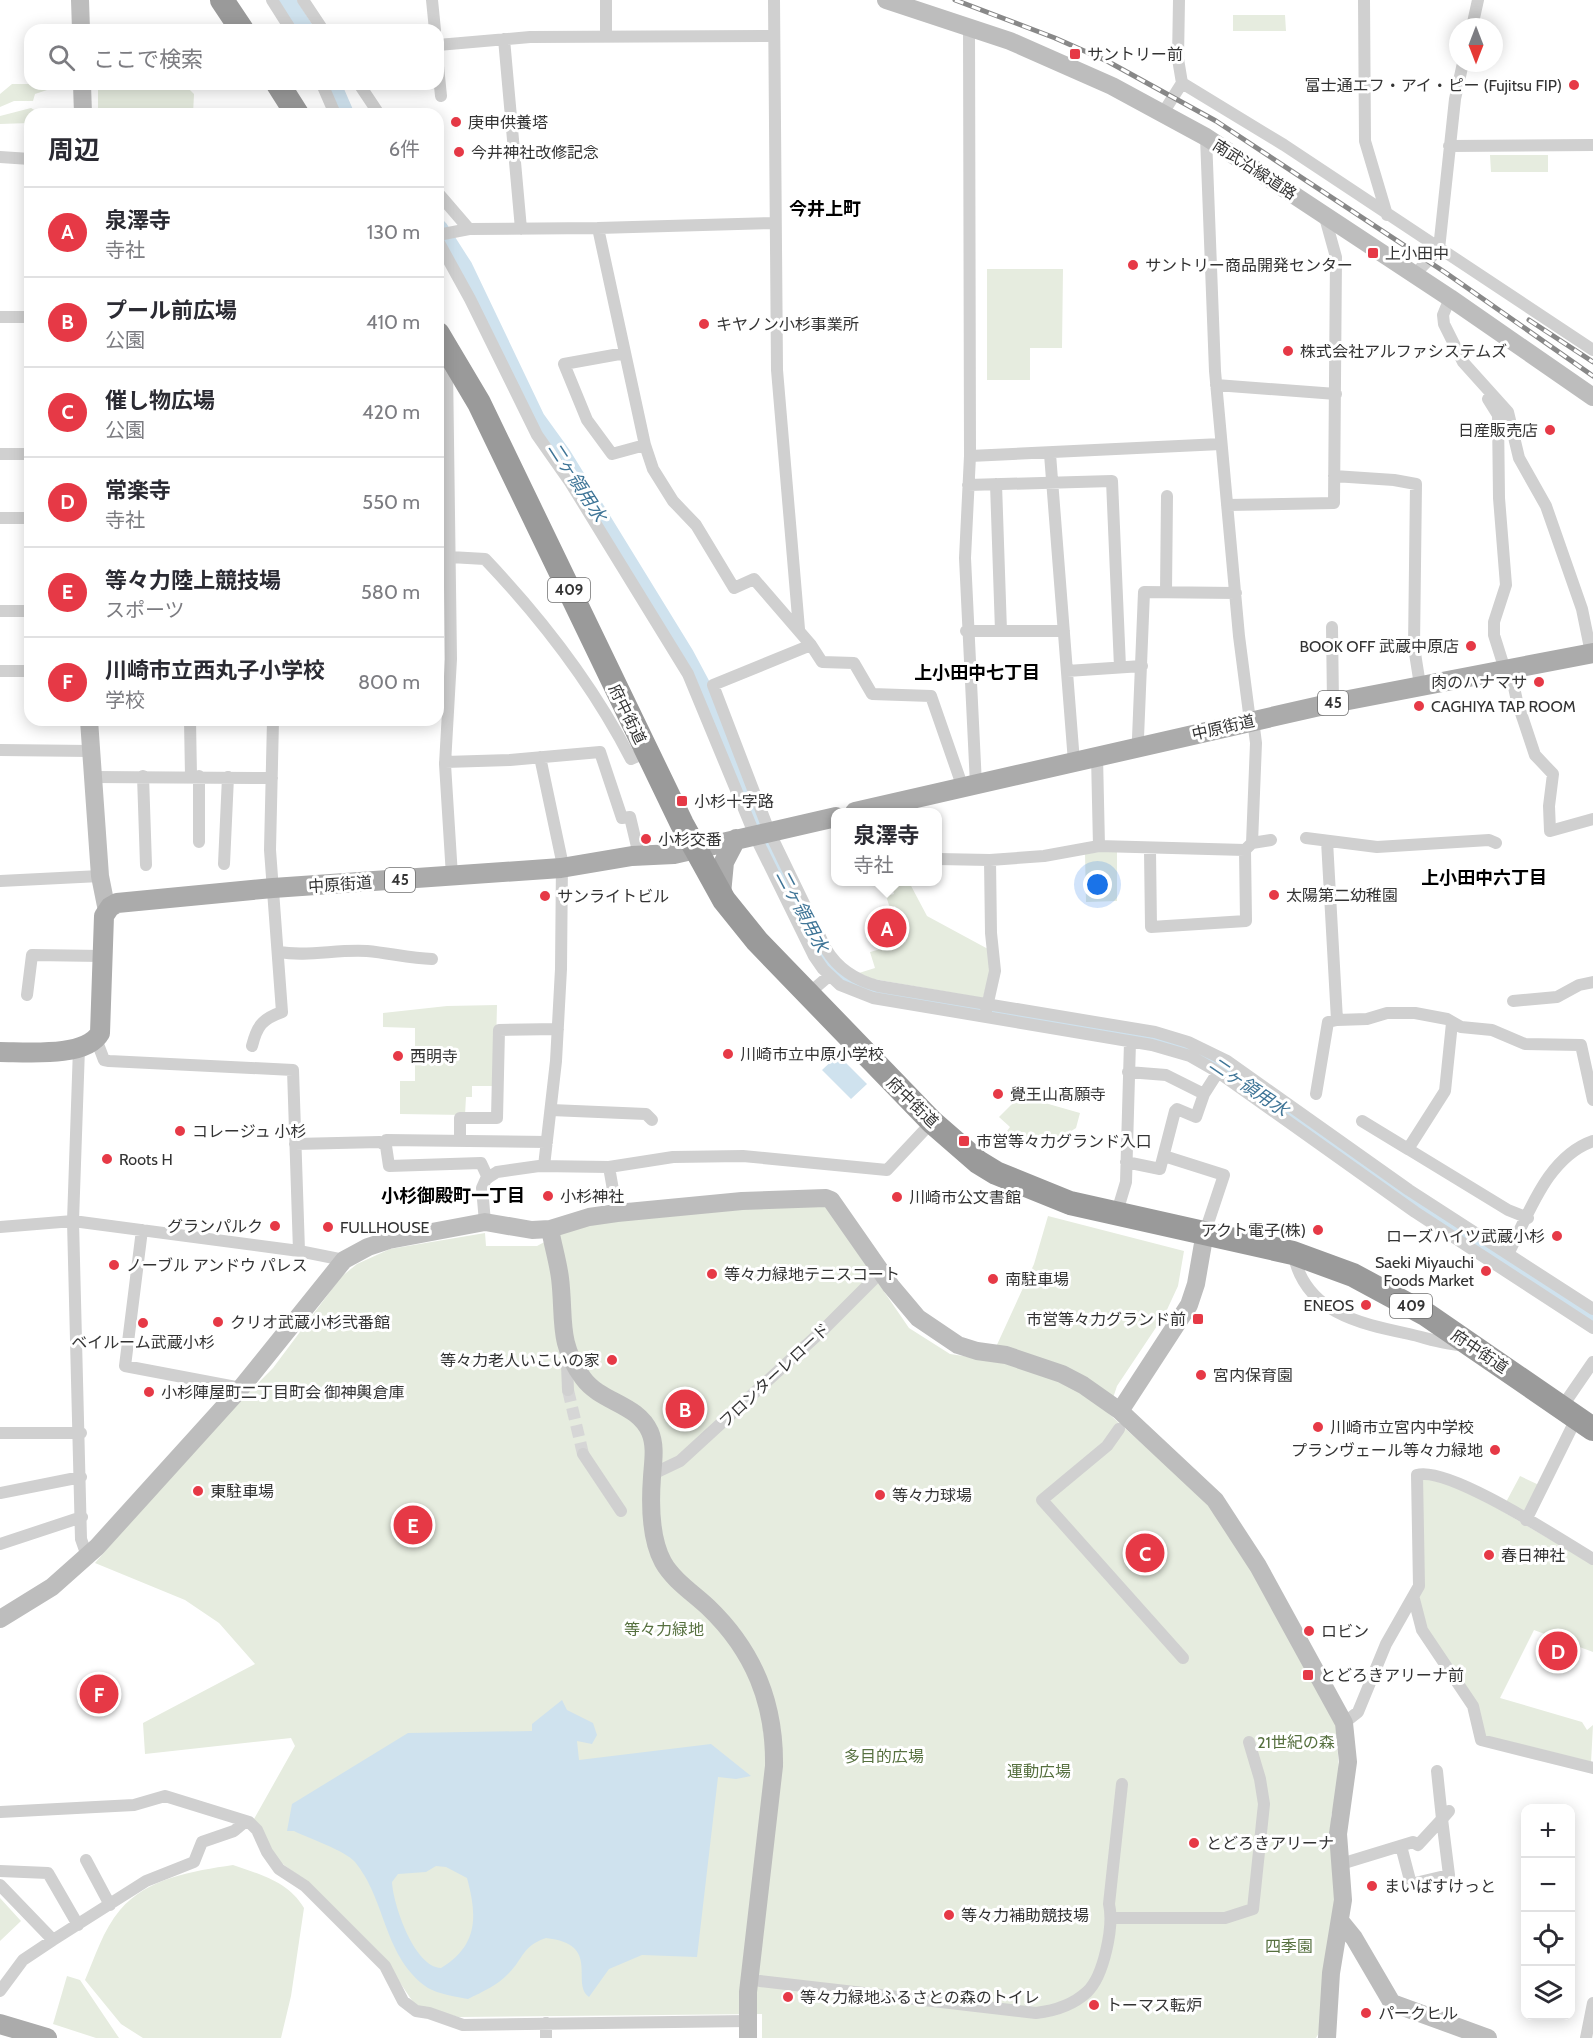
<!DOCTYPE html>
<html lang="ja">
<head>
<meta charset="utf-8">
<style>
  :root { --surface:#fff; --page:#f2f2f3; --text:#2b2b33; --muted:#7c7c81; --line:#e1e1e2; --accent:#e63946 }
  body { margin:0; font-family:Cabin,"Noto Sans JP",sans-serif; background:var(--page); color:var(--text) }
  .controls { position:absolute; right:18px; bottom:18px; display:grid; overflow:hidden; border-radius:12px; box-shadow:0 3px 15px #0003 }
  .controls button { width:54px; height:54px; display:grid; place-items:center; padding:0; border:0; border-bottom:2px solid var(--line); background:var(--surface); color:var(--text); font:30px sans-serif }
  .compass { position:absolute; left:1449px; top:18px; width:54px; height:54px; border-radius:50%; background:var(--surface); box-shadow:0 3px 15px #0003; rotate:180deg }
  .you { position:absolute; left:1098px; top:885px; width:21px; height:21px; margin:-15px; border:4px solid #fff; border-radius:50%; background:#1a73e8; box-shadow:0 0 0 9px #1a73e833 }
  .badge { display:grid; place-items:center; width:39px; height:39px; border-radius:50%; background:var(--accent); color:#fff; font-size:20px; font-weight:700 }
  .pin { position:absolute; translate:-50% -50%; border:3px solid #fff; box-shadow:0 2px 6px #0006 }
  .popup { position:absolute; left:831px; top:808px; width:111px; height:78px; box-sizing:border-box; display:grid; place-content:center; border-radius:12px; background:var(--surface); filter:drop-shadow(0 2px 4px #0005); font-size:20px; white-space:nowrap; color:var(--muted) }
  .popup b { font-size:22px; color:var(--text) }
  .popup::after { content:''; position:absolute; left:50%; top:100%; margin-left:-12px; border:12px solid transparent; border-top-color:var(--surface) }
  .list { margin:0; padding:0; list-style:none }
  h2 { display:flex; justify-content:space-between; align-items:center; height:78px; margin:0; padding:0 24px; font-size:26px }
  h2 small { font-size:20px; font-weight:400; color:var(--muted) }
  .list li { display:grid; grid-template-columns:39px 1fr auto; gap:18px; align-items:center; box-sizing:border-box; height:90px; padding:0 24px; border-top:2px solid var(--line) }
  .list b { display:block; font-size:22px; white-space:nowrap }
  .list p { margin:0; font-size:20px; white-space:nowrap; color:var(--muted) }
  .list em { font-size:20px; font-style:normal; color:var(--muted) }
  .icon { flex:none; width:33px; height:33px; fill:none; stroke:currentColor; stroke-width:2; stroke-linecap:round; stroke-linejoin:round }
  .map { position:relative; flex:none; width:1593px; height:2038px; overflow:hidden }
  .search { position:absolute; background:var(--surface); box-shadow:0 3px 15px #0003; left:24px; top:24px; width:420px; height:66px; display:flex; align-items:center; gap:15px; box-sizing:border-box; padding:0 21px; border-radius:18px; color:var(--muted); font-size:22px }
  .panel { position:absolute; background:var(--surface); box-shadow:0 3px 15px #0003; left:24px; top:108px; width:420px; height:618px; border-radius:18px }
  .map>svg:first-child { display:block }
</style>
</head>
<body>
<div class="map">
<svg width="1593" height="2038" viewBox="0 0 1593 2038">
  <rect width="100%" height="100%" fill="#fff"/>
  <path fill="#e6ecdf" d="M1233 15H1285L1286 31H1233Z
    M12 84H50V89L35 94 33 101H14L0 107V94Z
    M98 84H184L194 94 193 114H98Z
    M31 108 41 114H30V123L0 124V116Z
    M1490 155H1548V172H1491Z
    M987 269H1063L1062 348H1030V380H987Z
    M1099 852H1117V901L1086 902 1085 853Z
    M909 882 927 916 988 949 991 969 983 998 873 979 859 973 875 968 870 952 906 942 895 906 890 908 886 896 894 894 892 887Z
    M497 1005 495 1086H472V1097H466L465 1115 400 1114V1081H415V1028L383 1027V1013L447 1006Z
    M1022 1094 1032 1103H1045L1080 1113 1076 1128C1058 1141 1025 1143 1007 1131L1010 1127 999 1117Z
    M771 1206 826 1207 909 1328 950 1354 990 1360 1034 1264 1048 1216 1184 1251 1178 1286 1165 1314 1117 1386 1108 1413 1209 1504 1235 1538 1336 1725 1340 1785 1331 1816V1839L1336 1893 1320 2031 1316 2038H762V2014L458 2017 415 2005 380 1953 309 1883 277 1860 254 1819 295 1746 291 1738 145 1754 143 1723 255 1664 219 1623 185 1600 95 1563 191 1451 273 1368 341 1277 357 1264 390 1249 485 1233 486 1246H537L561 1233 601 1222Z
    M1427 1476 1470 1492 1593 1565V1652L1534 1630 1500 1698 1582 1722 1587 1730 1593 1725 1591 1763 1484 1737 1425 1628 1418 1599 1420 1478Z
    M1520 1476 1539 1485 1525 1516 1505 1504Z
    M233 1865C261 1875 288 1881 304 1908L291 1996 281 2038H143L121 2024 85 1980C95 1957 103 1930 120 1910 147 1878 193 1871 233 1865Z
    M0 1898 21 1921 0 1941Z
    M67 1976 80 1980 119 2038H96L53 2024Z"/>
  <path fill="#cfe2ee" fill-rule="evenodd" d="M838 1055 867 1084 851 1099 822 1070Z
    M562 1700 567 1710 593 1723 597 1735 592 1744 577 1741 579 1760 711 1744 751 1776 736 1779 718 1777 697 1957 642 1955 609 1969 589 1997C570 1983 602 1944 546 1938 522 1946 524 1958 509 1973 498 1985 482 1992 468 1999 457 1997 438 1994 428 1988 383 1957 387 1901 355 1862 346 1851 308 1838 294 1831H287L292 1804 408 1733 532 1731V1724ZM436 1866 446 1867 467 1878C477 1915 479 1945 441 1968 414 1967 393 1904 392 1882L398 1874 426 1872Z"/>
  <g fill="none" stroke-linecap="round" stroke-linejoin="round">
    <path stroke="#cfe2ee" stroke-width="20" d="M285 0 304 30
      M331 84 344 114
      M438 229 463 268 535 419 561 455 684 655 708 700 756 820 824 958 846 980 871 991 1164 1042 1185 1047 1220 1065 1409 1198 1593 1319"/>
    <path stroke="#d6d6d6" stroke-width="12" stroke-dasharray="12 6" stroke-linecap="butt" d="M568 1390 583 1454"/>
    <path stroke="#d0d0d0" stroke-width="12" d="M272 0 291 30
      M303 0 323 30
      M432 0 435 30
      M774 0 777 370 799 629
      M1364 0 1365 141 1387 215
      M969 26 970 456 965 558 976 785
      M1472 27 1478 0
      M606 36V0
      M504 39 521 229
      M438 45 530 37 773 36
      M438 66 441 96
      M1182 83 1284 145 1593 350
      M322 84 335 114
      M359 84 379 114
      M1163 113 1182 83 1178 59 1179 0
      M1206 137 1215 371 1239 636 1250 721
      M1449 146 1593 145
      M0 157 30 159
      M438 193 469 229
      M598 228 775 223
      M438 235 469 229 598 228 645 445 653 469 673 501 696 525 734 588 754 579 811 645 822 662 854 663 872 694 931 696 963 788
      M438 241 470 299 537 435 570 482 688 674 751 826
      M1414 275 1439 249 1455 99 1463 63
      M1450 298 1443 315 1444 324 1463 362 1508 412 1519 458 1546 506 1582 609 1591 653
      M0 317H30
      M625 353 564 364 587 420 612 454 645 445
      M451 359 447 368 451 659 445 764 452 876
      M1216 385 1336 394
      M1488 399 1498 415 1499 498 1506 585 1494 622V635L1505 670
      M0 454H30
      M1050 454 1074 762
      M970 456 1221 444
      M1334 476 1394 480 1416 484 1414 647 1420 685
      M996 484 1001 631
      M968 485 1112 481 1120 667
      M1227 505 1334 503 1336 257 1324 214
      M0 518H30
      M450 557 485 559C542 619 593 685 631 759L647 752
      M1166 592 1167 496
      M0 611H30
      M1332 627 1333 703
      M966 631H1064
      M811 645 713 685 769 831 826 949C838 969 855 980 878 986L1155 1032 1188 1042 1227 1061 1409 1190 1593 1309
      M1510 669 1517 701 1535 755 1553 774 1549 806 1550 831 1593 819
      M0 671H30
      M1067 671 1142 666
      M190 720 191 776
      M1140 747 1138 738 1144 592 1236 593
      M0 750 91 751
      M1097 756 1099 846
      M540 757 562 861 561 969 556 1061 544 1166
      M445 762 510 760 600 752 622 818 630 817 639 855
      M143 776 146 865
      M199 776V842
      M93 777 272 778
      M754 834 814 956 823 969 840 985 873 998 1152 1045 1190 1056 1218 1072 1415 1212 1593 1328
      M1306 838 1377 847 1489 840 1496 843
      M1252 843 1256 743 1253 720
      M1150 850 1151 927 1246 921 1245 850
      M938 859 990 860 1044 856 1099 846 1245 850 1252 843 1271 840
      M224 864 228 777
      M0 881 100 876
      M279 952C308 957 337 949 367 951 389 953 410 958 432 959
      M808 994 829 976
      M27 995 32 955 102 956
      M1513 1001 1557 997 1579 985 1593 982
      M986 1011 995 971 991 933 990 860
      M1337 1020 1367 1019 1387 1013H1415L1447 1019 1461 1027 1492 1030 1525 1044 1581 1045 1593 1100
      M1452 1023 1445 1091 1408 1149 1508 1210 1528 1218
      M96 1039 104 1060 109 1061 293 1070 299 1251
      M252 1046C257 1026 262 1019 282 1012L270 850 273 720
      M79 1048 73 1221 81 1539 87 1556
      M1128 1072 1166 1075 1204 1094
      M1316 1094 1328 1022 1337 1020 1327 841
      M551 1110 646 1114 652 1120
      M1362 1121 1408 1149
      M460 1141V1118H497L499 1030 558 1029
      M384 1143 386 1140 547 1142
      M295 1144 380 1142 386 1146 389 1166 481 1163 488 1178
      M1164 1156 1224 1175 1205 1232
      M1126 1162 1160 1169 1175 1111 1177 1109 1196 1117 1204 1094 1218 1072
      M609 1167 617 1213
      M1117 1212 1126 1182 1130 1042
      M485 1222 482 1188 486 1179 497 1172 539 1166 609 1167 673 1157 743 1156 887 1170 932 1122
      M0 1227 73 1221 299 1251 344 1260
      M142 1230 125 1366 241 1388
      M1293 1253C1305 1312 1357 1323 1409 1334 1427 1338 1445 1345 1463 1345
      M1508 1254C1529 1214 1547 1157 1593 1141
      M567 1365 568 1390
      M1562 1407 1593 1362
      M1119 1429 1107 1446 1042 1500 1183 1658
      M0 1433H81
      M583 1454 621 1511
      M659 1471 680 1461 824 1329 882 1271
      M0 1493 81 1477
      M1526 1520 1577 1417
      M0 1544 82 1517
      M1414 1599 1422 1630 1473 1706 1481 1740 1593 1768
      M1344 1723 1358 1712 1386 1644 1419 1586 1417 1475C1448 1465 1561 1540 1593 1559
      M1437 1771 1442 1819 1449 1811
      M0 1812 134 1805 165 1796 249 1822 257 1830 267 1852 279 1869 305 1886 385 1966 403 2001 416 2011 429 2013 463 2025 748 2021
      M86 1860 110 1905
      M1341 1864 1413 1842 1418 1845 1442 1819 1449 1875 1411 1884 1401 1846
      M0 1871 48 1873 78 1925
      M0 1885 53 1940 146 1881 194 1862 202 1842 234 1831 246 1821
      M1113 1918H1225L1253 1909 1264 1804 1260 1779 1249 1742
      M760 1981 1036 2013C1053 2011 1073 2005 1087 1992 1104 1976 1114 1926 1109 1904L1122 1784
      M0 1991 23 1960 53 1940
      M546 2023V2038
      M1586 2038 1593 2003"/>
    <path stroke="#bdbdbd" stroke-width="18" d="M80 0 81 30
      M886 0 1010 41 1112 86 1206 137 1450 298 1593 397
      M82 84 83 114
      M89 720 100 876 107 911
      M550 1229C553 1246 558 1262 560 1278 565 1318 557 1343 583 1378 601 1403 637 1403 650 1432 656 1446 653 1462 652 1477 650 1504 650 1538 663 1562 673 1580 693 1593 708 1607 754 1651 775 1703 774 1766L748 1992V2038
      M1120 1411 1189 1305 1196 1284 1205 1232
      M0 1619 52 1587 97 1547 241 1388 344 1260 368 1247 389 1240 485 1222 532 1230 550 1229 589 1217 617 1213 742 1201 826 1198 831 1200 891 1286 918 1318 958 1345 977 1351 1006 1355 1062 1374 1083 1385 1120 1411 1215 1500 1258 1566 1344 1723 1348 1762 1338 1834 1343 1900 1331 1973 1327 2038
      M1341 1922 1354 1938 1392 2003 1488 2038"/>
    <path stroke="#ababab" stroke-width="20" d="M855 812 1333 703 1593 653
      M721 894 724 862 736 839
      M0 1052C26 1052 86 1058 100 1033L104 916 110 907 117 903 273 888 561 868 632 856 674 854 836 817
      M0 2024 47 2038"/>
    <path stroke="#9a9a9a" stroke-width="24" d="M222 0 242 30
      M278 84 297 114
      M438 334 479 403 682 824 724 900 757 941 932 1122 978 1162 996 1173 1070 1203 1293 1253 1353 1275 1427 1315 1593 1429"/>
    <g stroke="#888" stroke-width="5">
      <path id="rail" d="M955 0 1055 38 1107 61 1216 121 1446 273 1593 376
        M1529 320 1593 362"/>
    </g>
    <use href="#rail" stroke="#fff" stroke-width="3" stroke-dasharray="9" stroke-linecap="butt"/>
  </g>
  <g fill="#e63946" stroke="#fff" stroke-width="2">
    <rect x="1069" y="48" width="12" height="12" rx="3"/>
    <circle cx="1574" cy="85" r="6"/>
    <circle cx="456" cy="122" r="6"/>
    <circle cx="459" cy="152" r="6"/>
    <rect x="1367" y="247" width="12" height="12" rx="3"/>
    <circle cx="1133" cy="265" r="6"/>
    <circle cx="704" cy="324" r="6"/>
    <circle cx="1288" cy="351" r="6"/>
    <circle cx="1550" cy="430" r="6"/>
    <circle cx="1471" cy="646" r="6"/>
    <circle cx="1539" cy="682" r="6"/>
    <circle cx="1419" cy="706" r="6"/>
    <rect x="676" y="795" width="12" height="12" rx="3"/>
    <circle cx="646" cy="839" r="6"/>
    <circle cx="1274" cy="895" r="6"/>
    <circle cx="545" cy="896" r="6"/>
    <circle cx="728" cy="1054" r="6"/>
    <circle cx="398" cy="1056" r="6"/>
    <circle cx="998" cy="1094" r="6"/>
    <circle cx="180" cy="1131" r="6"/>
    <rect x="958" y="1135" width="12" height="12" rx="3"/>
    <circle cx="107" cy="1159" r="6"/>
    <circle cx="548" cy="1196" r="6"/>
    <circle cx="897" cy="1197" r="6"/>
    <circle cx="275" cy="1226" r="6"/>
    <circle cx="328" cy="1227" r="6"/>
    <circle cx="1318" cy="1230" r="6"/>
    <circle cx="1557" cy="1236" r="6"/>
    <circle cx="114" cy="1265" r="6"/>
    <circle cx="1486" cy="1271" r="6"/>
    <circle cx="712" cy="1274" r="6"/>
    <circle cx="993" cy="1279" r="6"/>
    <circle cx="1366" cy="1305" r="6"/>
    <rect x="1192" y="1313" width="12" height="12" rx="3"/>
    <circle cx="218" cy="1322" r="6"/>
    <circle cx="143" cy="1323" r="6"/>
    <circle cx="612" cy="1360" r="6"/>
    <circle cx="1201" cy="1375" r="6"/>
    <circle cx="149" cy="1392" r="6"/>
    <circle cx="1318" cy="1427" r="6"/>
    <circle cx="1495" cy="1450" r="6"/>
    <circle cx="198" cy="1491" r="6"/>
    <circle cx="880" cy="1495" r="6"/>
    <circle cx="1489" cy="1555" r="6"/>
    <circle cx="1309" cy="1631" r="6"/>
    <rect x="1302" y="1669" width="12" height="12" rx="3"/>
    <circle cx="1194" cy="1843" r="6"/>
    <circle cx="1372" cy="1886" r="6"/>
    <circle cx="949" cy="1915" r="6"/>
    <circle cx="788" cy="1997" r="6"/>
    <circle cx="1094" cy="2005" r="6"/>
    <circle cx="1366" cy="2013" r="6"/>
  </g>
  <g text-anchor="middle" stroke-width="6" stroke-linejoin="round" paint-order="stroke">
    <g fill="#fff" stroke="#707070" stroke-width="1.5">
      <rect x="548" y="578" width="42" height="24" rx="4.5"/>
      <rect x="1318" y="691" width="30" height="24" rx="4.5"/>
      <rect x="385" y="868" width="30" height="24" rx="4.5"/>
      <rect x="1390" y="1294" width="42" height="24" rx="4.5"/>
    </g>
    <g font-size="15" font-weight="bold" fill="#333">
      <text x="569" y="595">409</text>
      <text x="1333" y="708">45</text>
      <text x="400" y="885">45</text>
      <text x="1411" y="1311">409</text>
    </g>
    <g font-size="16" fill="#333" stroke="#fff" text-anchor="start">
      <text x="1087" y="60">サントリー前</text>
      <text x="1562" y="91" text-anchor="end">富士通エフ・アイ・ピー (Fujitsu FIP)</text>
      <text x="468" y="128">庚申供養塔</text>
      <text x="471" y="158">今井神社改修記念</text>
      <text x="1385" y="259">上小田中</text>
      <text x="1145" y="271">サントリー商品開発センター</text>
      <text x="716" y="330">キヤノン小杉事業所</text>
      <text x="1300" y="357">株式会社アルファシステムズ</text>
      <text x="1538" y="436" text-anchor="end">日産販売店</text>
      <text x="1459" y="652" text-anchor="end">BOOK OFF 武蔵中原店</text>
      <text x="1527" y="688" text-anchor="end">肉のハナマサ</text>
      <text x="1431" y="712">CAGHIYA TAP ROOM</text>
      <text x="694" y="807">小杉十字路</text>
      <text x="658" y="845">小杉交番</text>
      <text x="1286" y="901">太陽第二幼稚園</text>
      <text x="557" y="902">サンライトビル</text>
      <text x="740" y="1060">川崎市立中原小学校</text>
      <text x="410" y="1062">西明寺</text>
      <text x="1010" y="1100">覺王山髙願寺</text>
      <text x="192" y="1137">コレージュ 小杉</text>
      <text x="976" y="1147">市営等々力グランド入口</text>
      <text x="119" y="1165">Roots H</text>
      <text x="560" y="1202">小杉神社</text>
      <text x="909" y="1203">川崎市公文書館</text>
      <text x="263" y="1232" text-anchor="end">グランパルク</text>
      <text x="340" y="1233">FULLHOUSE</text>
      <text x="1306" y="1236" text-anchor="end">アクト電子(株)</text>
      <text x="1545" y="1242" text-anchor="end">ローズハイツ武蔵小杉</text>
      <text x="1474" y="1268" text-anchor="end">Saeki Miyauchi<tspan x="1474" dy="18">Foods Market</tspan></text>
      <text x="126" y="1271">ノーブル アンドウ パレス</text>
      <text x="724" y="1280">等々力緑地テニスコート</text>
      <text x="1005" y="1285">南駐車場</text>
      <text x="1354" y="1311" text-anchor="end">ENEOS</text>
      <text x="1186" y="1325" text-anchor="end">市営等々力グランド前</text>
      <text x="230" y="1328">クリオ武蔵小杉弐番館</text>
      <text x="143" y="1348" text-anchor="middle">ベイルーム武蔵小杉</text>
      <text x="600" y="1366" text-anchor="end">等々力老人いこいの家</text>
      <text x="1213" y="1381">宮内保育園</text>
      <text x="161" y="1398">小杉陣屋町二丁目町会 御神輿倉庫</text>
      <text x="1330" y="1433">川崎市立宮内中学校</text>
      <text x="1483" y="1456" text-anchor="end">プランヴェール等々力緑地</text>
      <text x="210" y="1497">東駐車場</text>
      <text x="892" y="1501">等々力球場</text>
      <text x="1501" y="1561">春日神社</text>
      <text x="1321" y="1637">ロビン</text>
      <text x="1320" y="1681">とどろきアリーナ前</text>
      <text x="1206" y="1849">とどろきアリーナ</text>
      <text x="1384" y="1892">まいばすけっと</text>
      <text x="961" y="1921">等々力補助競技場</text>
      <text x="800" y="2003">等々力緑地ふるさとの森のトイレ</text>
      <text x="1106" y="2011">トーマス転炉</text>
      <text x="1378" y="2019">パークヒル</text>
    </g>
    <g font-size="16" fill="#333" stroke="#fff">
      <text transform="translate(1255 169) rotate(33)" y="6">南武沿線道路</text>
      <text transform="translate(628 714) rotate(64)" y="6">府中街道</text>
      <text transform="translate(1223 727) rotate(-13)" y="6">中原街道</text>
      <text transform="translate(340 884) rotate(-4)" y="6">中原街道</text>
      <text transform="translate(913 1102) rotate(44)" y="6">府中街道</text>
      <text transform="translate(1480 1351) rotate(34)" y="6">府中街道</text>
      <text transform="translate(774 1375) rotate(-43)" y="6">フロンターレロード</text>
    </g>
    <g font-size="16" fill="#56703f" stroke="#fff">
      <text x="664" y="1635">等々力緑地</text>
      <text x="1296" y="1748">21世紀の森</text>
      <text x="884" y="1762">多目的広場</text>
      <text x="1039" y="1777">運動広場</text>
      <text x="1289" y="1952">四季園</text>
    </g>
    <g font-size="18" font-weight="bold" fill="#000" stroke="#fff">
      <text x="825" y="215">今井上町</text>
      <text x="977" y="679">上小田中七丁目</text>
      <text x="1484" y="884">上小田中六丁目</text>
      <text x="453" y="1202">小杉御殿町一丁目</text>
    </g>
    <g font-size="18" font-style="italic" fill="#3f7597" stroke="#fff">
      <text transform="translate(577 482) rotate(57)" y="6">二ヶ領用水</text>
      <text transform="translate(802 911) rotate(62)" y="6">二ヶ領用水</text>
      <text transform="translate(1249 1087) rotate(34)" y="6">二ヶ領用水</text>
    </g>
  </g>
</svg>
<div class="controls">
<button>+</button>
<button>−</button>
<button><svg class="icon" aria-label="locate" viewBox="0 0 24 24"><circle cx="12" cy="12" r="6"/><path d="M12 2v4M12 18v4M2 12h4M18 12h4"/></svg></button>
<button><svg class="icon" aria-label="layers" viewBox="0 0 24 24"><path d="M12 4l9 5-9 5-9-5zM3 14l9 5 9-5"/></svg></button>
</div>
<svg class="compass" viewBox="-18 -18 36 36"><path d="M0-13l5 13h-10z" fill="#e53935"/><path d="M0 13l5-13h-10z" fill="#7c7c81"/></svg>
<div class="you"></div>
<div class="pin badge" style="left:887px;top:928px">A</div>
<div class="popup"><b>泉澤寺</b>寺社</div>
<div class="pin badge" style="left:685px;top:1409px">B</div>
<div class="pin badge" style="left:1145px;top:1553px">C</div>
<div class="pin badge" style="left:1558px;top:1651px">D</div>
<div class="pin badge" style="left:413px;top:1525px">E</div>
<div class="pin badge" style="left:99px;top:1694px">F</div>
<div class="search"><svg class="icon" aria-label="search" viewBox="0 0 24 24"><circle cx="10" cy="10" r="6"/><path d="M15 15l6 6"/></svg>ここで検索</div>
<section class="panel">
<h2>周辺<small>6件</small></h2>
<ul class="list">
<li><span class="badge">A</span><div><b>泉澤寺</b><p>寺社</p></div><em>130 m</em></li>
<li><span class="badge">B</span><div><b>プール前広場</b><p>公園</p></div><em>410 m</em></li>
<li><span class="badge">C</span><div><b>催し物広場</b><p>公園</p></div><em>420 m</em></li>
<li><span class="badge">D</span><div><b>常楽寺</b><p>寺社</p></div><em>550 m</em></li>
<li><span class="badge">E</span><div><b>等々力陸上競技場</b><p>スポーツ</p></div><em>580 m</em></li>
<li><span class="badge">F</span><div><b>川崎市立西丸子小学校</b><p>学校</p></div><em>800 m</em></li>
</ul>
</section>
</div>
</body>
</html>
